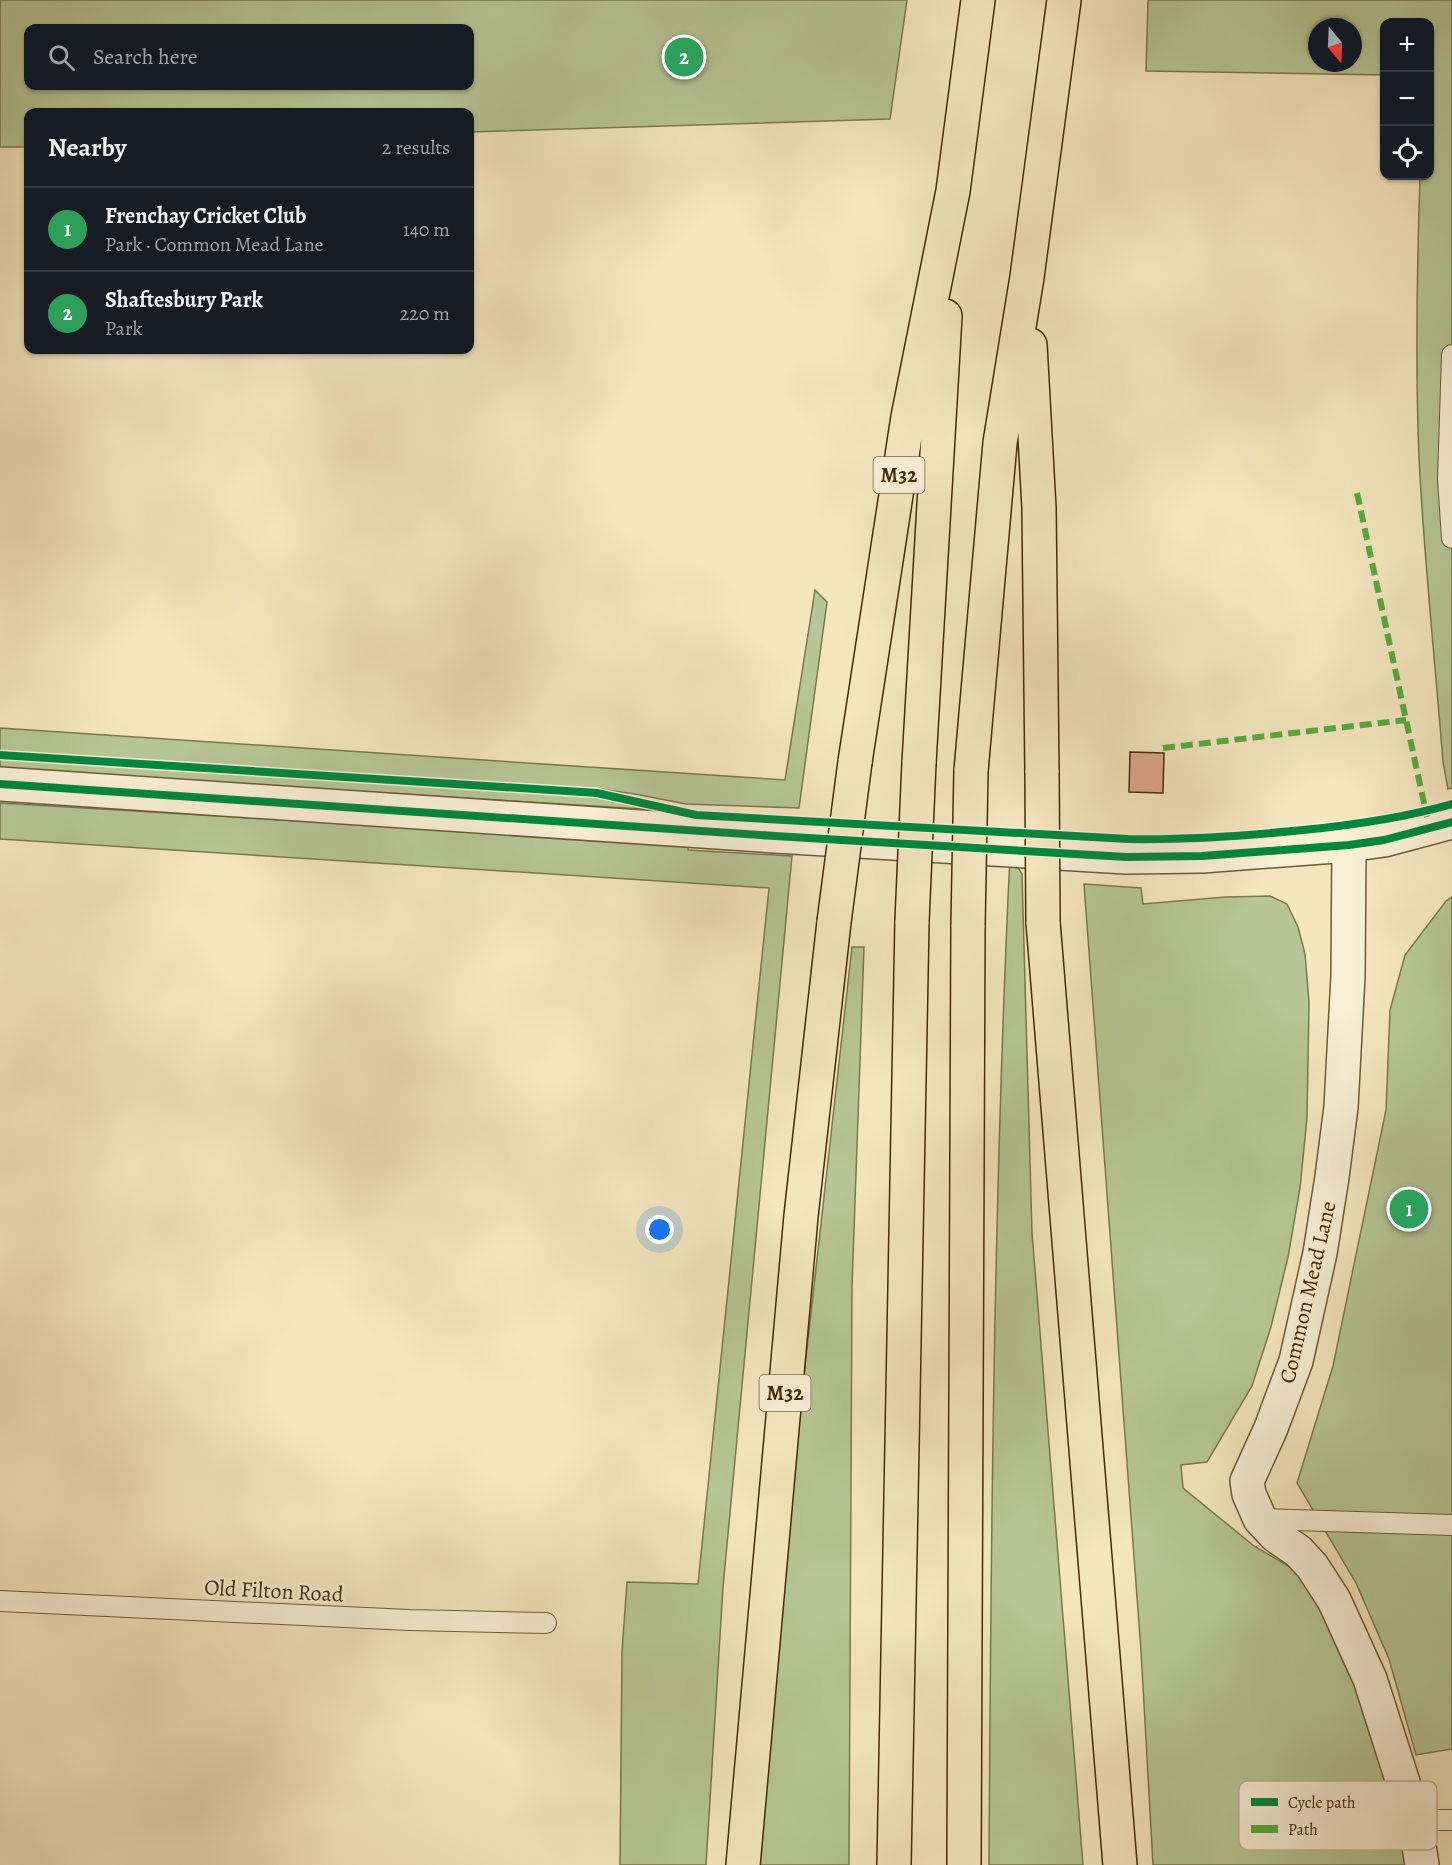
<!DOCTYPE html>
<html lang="en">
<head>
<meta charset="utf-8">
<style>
  :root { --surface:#171b24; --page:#20242c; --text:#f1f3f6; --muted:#9ea1a6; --line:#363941; --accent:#b45309 }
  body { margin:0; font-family:Alegreya,serif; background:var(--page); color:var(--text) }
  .controls { position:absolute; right:18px; top:18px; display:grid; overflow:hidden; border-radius:12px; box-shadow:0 2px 4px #0004 }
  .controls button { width:54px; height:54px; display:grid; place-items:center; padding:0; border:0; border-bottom:2px solid var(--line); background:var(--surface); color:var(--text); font:30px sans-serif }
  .compass { position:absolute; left:1308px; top:18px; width:54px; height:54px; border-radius:50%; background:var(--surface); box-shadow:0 2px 4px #0004; rotate:161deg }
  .you { position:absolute; left:660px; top:1230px; width:21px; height:21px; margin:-15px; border:4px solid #fff; border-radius:50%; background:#1a73e8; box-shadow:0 0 0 9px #1a73e833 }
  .badge { display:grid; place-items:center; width:39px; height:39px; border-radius:50%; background:var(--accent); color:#fff; font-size:20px; font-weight:700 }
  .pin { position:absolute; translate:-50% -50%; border:3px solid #fff; box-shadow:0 2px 6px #0006 }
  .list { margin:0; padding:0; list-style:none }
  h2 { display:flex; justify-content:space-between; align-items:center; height:78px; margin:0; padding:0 24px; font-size:26px }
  h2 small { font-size:20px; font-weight:400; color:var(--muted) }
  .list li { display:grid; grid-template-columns:39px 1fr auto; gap:18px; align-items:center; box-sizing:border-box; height:84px; padding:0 24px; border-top:2px solid var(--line) }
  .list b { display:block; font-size:22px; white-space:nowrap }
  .list p { margin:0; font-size:20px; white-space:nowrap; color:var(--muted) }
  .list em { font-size:20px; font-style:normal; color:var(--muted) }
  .icon { flex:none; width:33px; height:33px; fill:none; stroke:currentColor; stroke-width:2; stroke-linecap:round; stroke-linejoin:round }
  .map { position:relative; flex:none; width:1452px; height:1865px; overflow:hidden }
  .search { position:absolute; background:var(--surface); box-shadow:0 2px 4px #0004; left:24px; top:24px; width:450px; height:66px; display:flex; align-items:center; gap:15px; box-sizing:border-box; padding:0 21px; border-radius:12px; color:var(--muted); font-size:22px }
  .panel { position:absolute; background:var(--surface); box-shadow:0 2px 4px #0004; left:24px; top:108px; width:450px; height:246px; border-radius:12px }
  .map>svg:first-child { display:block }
</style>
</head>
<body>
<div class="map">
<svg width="1452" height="1865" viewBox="0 0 1452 1865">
  <rect width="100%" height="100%" fill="#f4e6bf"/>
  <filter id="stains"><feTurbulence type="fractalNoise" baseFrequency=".00333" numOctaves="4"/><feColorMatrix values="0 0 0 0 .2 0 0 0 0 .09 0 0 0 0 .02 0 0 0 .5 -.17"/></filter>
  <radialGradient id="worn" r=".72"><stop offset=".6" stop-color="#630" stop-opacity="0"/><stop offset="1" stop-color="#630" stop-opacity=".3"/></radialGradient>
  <path fill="#b6c696" stroke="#7c7850" stroke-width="1.5" fill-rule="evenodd" d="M0 0H907L890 119 470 132V112H28V147H0ZM28 28H470V86H28Z
    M1148 0H1452V788L1448 789 1443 762C1435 660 1424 559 1419 458 1415 364 1417 269 1420 176H1430V22H1384V75L1146 71ZM1317 27H1353V63H1317Z
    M815 590 827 602 799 808 686 804 635 794 599 789 0 751V728L785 780Z
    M0 759 609 798 658 810 0 769Z
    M0 803 688 844V850L792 856 723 1587 706 1865H620L622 1652 627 1582 698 1584 769 888 0 839Z
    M1010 855 1022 874 1032 1233 1083 1865H989C991 1528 994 1191 1010 855Z
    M1084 884 1141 888 1143 904 1225 897 1270 896 1287 904 1298 927 1305 954 1309 1002 1307 1118 1300 1188 1288 1257 1271 1327 1252 1386 1207 1462 1181 1465 1183 1488 1254 1546 1305 1576 1327 1613 1371 1726 1400 1820 1408 1865H1153L1141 1651Z
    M1452 897V1749L1416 1755 1389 1659 1356 1583 1297 1483 1333 1366 1386 1110 1390 1010 1405 955 1446 901Z
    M852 947H864L852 1287 849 1865H759L799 1420Z"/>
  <path fill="#dda58f" stroke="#422b0a" stroke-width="1.5" d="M1130 752 1164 753 1163 793 1129 792Z"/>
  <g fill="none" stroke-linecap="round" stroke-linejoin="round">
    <g stroke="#6e5a37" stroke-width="22">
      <path id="service" d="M1452 355 1448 479 1452 538
        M1260 1519 1452 1525
        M0 1601 409 1620 546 1623
        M1415 1820H1452"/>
    </g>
    <g stroke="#6e5a37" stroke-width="36">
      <path id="minor" d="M0 784 775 836 1126 857 1202 856 1349 845 1384 840 1452 822
        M1349 845 1348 976 1341 1107 1332 1177 1320 1253 1296 1361 1271 1428 1247 1481 1249 1494 1260 1519 1276 1536 1298 1551 1312 1566 1334 1600 1370 1679 1415 1820 1422 1865"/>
    </g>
    <g stroke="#422b0a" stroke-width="36">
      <path id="motorway" d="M1030 345 1039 508 1042 773
        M855 762 908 417 953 191 978 0
        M919 763 945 316
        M971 771 1000 443 1027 277 1064 0
        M1043 922 1120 1865
        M743 1865 801 1216 834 922
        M894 1865 912 921
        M964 1865 968 925"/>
    </g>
    <use href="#service" stroke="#f8efd5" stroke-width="20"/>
    <use href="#minor" stroke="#f8efd5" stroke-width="33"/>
    <use href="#motorway" stroke="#f4e6bf" stroke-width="33"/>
    <g stroke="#422b0a" stroke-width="36" stroke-linecap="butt">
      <path id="motorway-bridge" d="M1042 773 1043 922
        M912 921 919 763
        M834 922 855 762
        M968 925 971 771"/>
    </g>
    <use href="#motorway-bridge" stroke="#f4e6bf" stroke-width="33"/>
    <path stroke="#56ab41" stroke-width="6" stroke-dasharray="12 6" stroke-linecap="butt" d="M1357 493 1427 817
      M1163 748 1406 720"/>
    <g stroke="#f8efd5" stroke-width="11">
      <path id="cycleway" d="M0 755 597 793 696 815 1128 839C1186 840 1244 836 1303 830 1353 825 1403 818 1452 804
        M0 784 775 836 1126 857 1202 856 1349 845 1384 840 1452 822"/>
    </g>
    <use href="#cycleway" stroke="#00873e" stroke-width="8"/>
  </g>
  <g text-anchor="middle" stroke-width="4.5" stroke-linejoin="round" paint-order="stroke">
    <g fill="#f8efd5" stroke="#796647" stroke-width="1.5">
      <rect x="873.5" y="457" width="51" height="36" rx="4.5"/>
      <rect x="759.5" y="1375" width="51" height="36" rx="4.5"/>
    </g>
    <g font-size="21" font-weight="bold" fill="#422b0a">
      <text x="899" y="482">M32</text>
      <text x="785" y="1400">M32</text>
    </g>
    <g font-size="22" fill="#422b0a" stroke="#f8efd5">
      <text transform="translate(1307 1292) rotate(-77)" y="8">Common Mead Lane</text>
      <text transform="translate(274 1590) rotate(3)" y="8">Old Filton Road</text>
    </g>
  </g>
  <rect x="1239" y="1781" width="198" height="69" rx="9" fill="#f8efd5" stroke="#c1b498" stroke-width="1.5"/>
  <rect x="1251" y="1798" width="27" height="8" fill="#00873e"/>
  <rect x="1251" y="1825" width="27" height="8" fill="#56ab41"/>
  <g font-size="16" fill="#422b0a">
    <text x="1288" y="1808">Cycle path</text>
    <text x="1288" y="1835">Path</text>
  </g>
  <rect width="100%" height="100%" filter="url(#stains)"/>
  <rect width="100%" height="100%" fill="url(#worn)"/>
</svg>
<div class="controls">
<button>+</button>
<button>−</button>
<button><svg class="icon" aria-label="locate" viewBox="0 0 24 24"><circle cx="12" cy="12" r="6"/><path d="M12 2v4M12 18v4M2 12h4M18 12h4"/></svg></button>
</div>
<svg class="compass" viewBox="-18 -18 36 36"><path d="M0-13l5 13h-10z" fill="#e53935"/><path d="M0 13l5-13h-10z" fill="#9ea1a6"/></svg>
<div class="you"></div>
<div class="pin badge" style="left:1409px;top:1209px;background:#2e9e5b">1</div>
<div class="pin badge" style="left:684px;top:57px;background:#2e9e5b">2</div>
<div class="search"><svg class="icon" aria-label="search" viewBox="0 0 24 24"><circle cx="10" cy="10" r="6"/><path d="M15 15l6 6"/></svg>Search here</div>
<section class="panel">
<h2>Nearby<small>2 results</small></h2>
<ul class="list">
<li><span class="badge" style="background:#2e9e5b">1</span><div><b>Frenchay Cricket Club</b><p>Park · Common Mead Lane</p></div><em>140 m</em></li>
<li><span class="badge" style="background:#2e9e5b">2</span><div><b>Shaftesbury Park</b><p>Park</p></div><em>220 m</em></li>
</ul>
</section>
</div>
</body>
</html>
